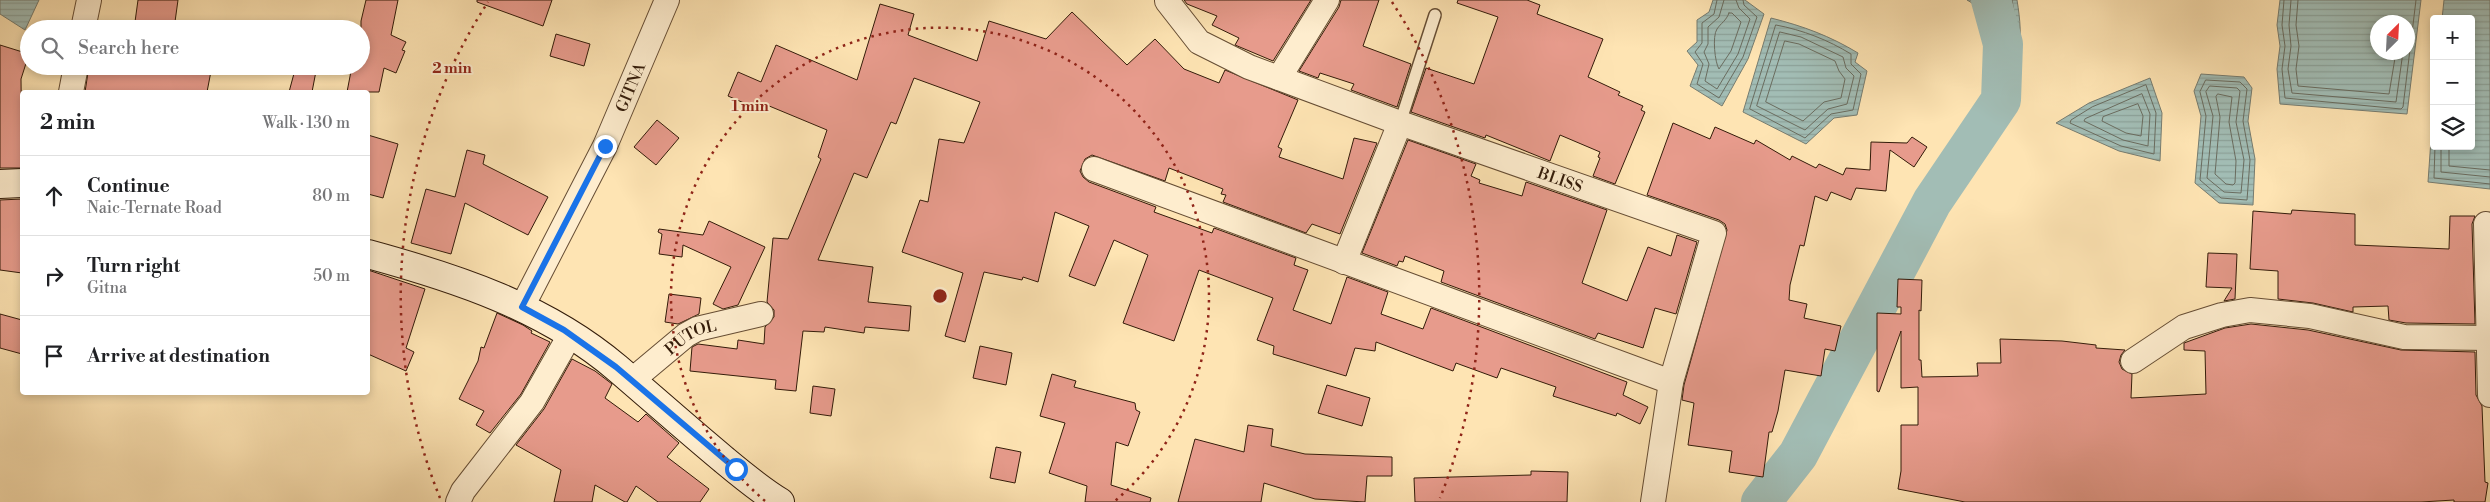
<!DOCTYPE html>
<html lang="en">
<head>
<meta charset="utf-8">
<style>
  :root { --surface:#fff; --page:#f6f6f6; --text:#202124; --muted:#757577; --line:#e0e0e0 }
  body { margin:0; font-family:"Libre Bodoni",serif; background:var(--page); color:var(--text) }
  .controls { position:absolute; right:15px; top:15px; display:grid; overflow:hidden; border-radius:5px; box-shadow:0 2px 8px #0003 }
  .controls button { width:45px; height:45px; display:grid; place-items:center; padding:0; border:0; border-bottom:1px solid var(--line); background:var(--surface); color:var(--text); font:25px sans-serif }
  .compass { position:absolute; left:2370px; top:15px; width:45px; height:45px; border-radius:50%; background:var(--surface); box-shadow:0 2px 8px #0003; rotate:24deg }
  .stop { position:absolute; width:15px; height:15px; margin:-11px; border:4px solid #1a73e8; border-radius:50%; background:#fff }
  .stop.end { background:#1a73e8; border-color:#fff; box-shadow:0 1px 5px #0008 }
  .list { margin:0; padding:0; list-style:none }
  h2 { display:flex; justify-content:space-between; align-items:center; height:65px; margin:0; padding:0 20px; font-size:21px }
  h2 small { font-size:16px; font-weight:400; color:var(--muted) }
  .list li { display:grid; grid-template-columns:32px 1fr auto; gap:15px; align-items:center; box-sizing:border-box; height:80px; padding:0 20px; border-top:1px solid var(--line) }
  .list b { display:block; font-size:19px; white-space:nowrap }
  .list p { margin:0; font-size:16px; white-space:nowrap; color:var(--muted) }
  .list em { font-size:16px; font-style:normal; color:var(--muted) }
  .icon { flex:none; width:28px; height:28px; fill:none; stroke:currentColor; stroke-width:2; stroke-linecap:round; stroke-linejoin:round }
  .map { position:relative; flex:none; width:2490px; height:502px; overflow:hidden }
  .search { position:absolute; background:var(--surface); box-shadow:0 2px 8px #0003; left:20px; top:20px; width:350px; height:55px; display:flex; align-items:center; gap:12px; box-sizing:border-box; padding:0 18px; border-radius:28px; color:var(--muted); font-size:19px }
  .panel { position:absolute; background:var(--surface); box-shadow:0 2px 8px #0003; left:20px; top:90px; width:350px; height:305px; border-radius:5px }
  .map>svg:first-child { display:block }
</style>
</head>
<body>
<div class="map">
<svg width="2490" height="502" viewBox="0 0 2490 502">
  <defs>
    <pattern id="water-rules" width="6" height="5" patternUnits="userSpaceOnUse" patternTransform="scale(1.25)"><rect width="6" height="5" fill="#a2bdb5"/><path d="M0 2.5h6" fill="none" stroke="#8ca29a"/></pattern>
  </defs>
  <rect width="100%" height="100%" fill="#fee4b3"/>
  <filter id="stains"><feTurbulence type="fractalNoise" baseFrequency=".004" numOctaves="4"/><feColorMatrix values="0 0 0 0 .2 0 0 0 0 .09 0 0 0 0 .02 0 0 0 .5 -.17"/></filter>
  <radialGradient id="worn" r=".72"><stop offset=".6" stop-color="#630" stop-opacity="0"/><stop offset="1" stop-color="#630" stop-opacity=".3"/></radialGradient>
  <path fill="url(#water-rules)" stroke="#767c70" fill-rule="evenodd" d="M0 0H39L25 30 0 14Z
    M1713 0H1745L1764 14 1748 59 1722 106 1690 86 1698 65 1687 51 1697 42V20L1709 12Z
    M1967 0H2017C2024 42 2020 62 2001 100L1991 38 1972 3Z
    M2280 0H2421L2407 114 2280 104 2277 69 2280 46 2277 25ZM2378 22H2408V52H2378Z
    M2444 0H2490V189L2428 182 2434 97V146H2471V19H2442Z
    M1771 18C1803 26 1830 36 1858 53L1855 62 1867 71 1857 115 1834 118 1806 144 1743 112Z
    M2201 74 2244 77 2252 88 2248 121 2255 159 2253 205 2219 203 2195 183 2201 116 2194 91Z
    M2150 78 2162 113 2160 161 2119 151 2056 123 2089 103Z"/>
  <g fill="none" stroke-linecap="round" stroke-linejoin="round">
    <path stroke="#6a6c5f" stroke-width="1" d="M1717 0 1714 14 1702 23V43L1695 52 1703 64 1697 84 1719 98 1743 57 1757 17 1744 5 1743 0
      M1724 0 1719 17 1708 27V44L1704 52 1709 64 1705 81 1717 89 1738 54 1750 19 1739 8 1736 0
      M1976 0 1995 37 2002 76 2004 78 2010 70 2017 30 2012 0
      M1983 0 2006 47 2011 30 2006 0
      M2284 0 2282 25 2285 46 2282 69 2285 98 2401 109 2403 107 2416 0
      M2291 0 2289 25 2291 46 2288 69 2292 93 2396 102 2403 52
      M2298 0 2296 25 2299 46 2296 69 2298 86 2389 94 2396 52
      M1729 13H1732L1741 22 1731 51 1719 69C1715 63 1712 36 1717 29 1721 23 1726 21 1729 13Z
      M1776 25C1803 30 1828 40 1851 54V64L1861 74 1853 110 1831 114 1805 138 1750 109Z
      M1780 32 1801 37 1843 57 1846 68 1854 76 1847 104 1828 109 1805 130 1757 106Z
      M1785 41 1799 44 1835 61 1839 71 1845 79 1841 98 1824 102 1803 121 1766 102Z
      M2206 80 2240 82 2247 89 2243 121 2250 160 2247 200 2221 198 2200 180 2206 116 2200 92Z
      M2146 85 2156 113 2154 154 2121 146 2070 123 2071 120 2092 107Z
      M2210 86 2237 88 2240 91 2236 122 2244 160 2241 193 2224 192 2207 178 2213 116 2206 92Z
      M2142 94 2150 114 2148 146 2123 140 2084 121 2085 119Z
      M2218 94 2232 97 2229 122 2236 161 2235 183 2233 185 2226 184 2215 174 2220 117 2216 97Z
      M2138 104 2143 116 2141 136 2126 133 2102 121 2103 117Z
      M2435 146 2434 178 2490 184
      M2441 146V172L2490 177
      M2449 146V166L2490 170"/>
    <path stroke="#a2bdb5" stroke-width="40" d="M1761 502 1798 455 1932 202 2001 100 2003 44 1991 0"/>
  </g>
  <path fill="#e79b8c" stroke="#331b09" d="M138 0H178L174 29H134Z
    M366 0H398L391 35 406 42 402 50 405 51 396 73 384 68 379 92H347L352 66H361V21Z
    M477 0H552L543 26 477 2Z
    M1184 0H1311L1273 61 1235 45 1239 38 1212 25 1217 16 1187 4Z
    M1341 0H1379L1363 46 1411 64 1397 107 1351 90 1354 84 1320 73 1318 78 1299 71 1339 7Z
    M1458 0H1527L1540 5 1537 14 1603 39 1588 77 1620 92 1618 95 1643 106 1641 110 1645 112 1615 184 1593 176 1600 158 1598 157 1600 152 1560 135 1550 161 1486 135 1485 138 1411 112 1426 68 1474 84 1498 17 1457 3Z
    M880 4 914 14 908 35 977 61 989 21 1046 39 1072 12 1127 65 1155 39 1184 69 1219 83 1225 70 1298 100 1278 147 1282 149 1279 157 1343 179 1354 138 1377 143 1340 234 1312 224 1306 233 1223 202 1226 195 1221 194 1223 189 1169 168 1165 181 1092 155 1085 159 1080 171 1083 177 1089 182 1156 207 1154 212 1212 233 1214 228 1296 258 1294 265 1308 270 1293 310 1331 324 1347 277 1388 292 1381 314 1423 329 1431 308 1627 382 1623 395 1648 407 1640 424 1617 413 1616 416 1553 396 1556 387 1501 368 1497 378 1456 363 1453 371 1376 342 1375 351 1355 348 1346 376 1273 354 1274 346 1257 340 1273 298 1199 270 1174 341 1123 323 1148 255 1114 240 1095 286 1069 276 1089 226 1055 212 1038 282 1023 277 1022 280 984 272 965 342 945 336 963 273 902 252 920 200 928 202 939 139 964 143 980 102 914 78 896 124 891 122 867 178 854 173 818 260 873 267 868 302 911 306 909 331 865 327 864 333 825 327 824 332 803 331 796 391 775 389 776 380 690 371 692 347 698 344 737 349 738 340 764 344 765 327 774 317V310L767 302 773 238 788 239 821 159 818 157 827 130 762 103 760 110 728 96 738 72 761 82 776 45 857 80Z
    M556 34 590 44 584 66 550 56Z
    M0 45 29 54 21 79 22 168H0Z
    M89 66H212L207 92H85Z
    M296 66H317L312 92H289Z
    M657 120 679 138 656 165 634 147Z
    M1673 123 1710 139 1715 127 1754 144 1756 140 1790 160 1792 156 1816 168 1819 164 1843 175 1846 168 1870 170 1871 142 1907 143 1912 137 1927 147 1914 167 1890 150 1886 191 1856 188 1851 200 1831 192 1827 201 1815 196 1804 246 1800 245 1790 285 1789 300 1807 304 1804 318 1841 326 1835 351 1825 349 1821 376 1785 370 1778 411 1772 432H1769L1763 477 1729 472 1732 451 1688 445 1694 403 1682 400 1684 385 1727 230 1725 224 1719 220 1647 195Z
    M368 135 398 144 383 198 368 194Z
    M1408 140 1476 164 1471 176 1480 180 1479 183 1522 196 1526 182 1607 210 1582 283 1627 301 1648 247 1671 256 1677 235 1697 242 1676 314 1655 308 1643 348 1598 333 1595 339 1441 282 1444 271 1405 256 1403 262 1399 261 1397 266 1362 253Z
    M467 150 485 155 483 164 548 197 528 235 465 203 451 254 411 243 426 189 455 197Z
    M22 199V273L0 270V200Z
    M2292 210 2355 214V245L2449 249 2450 216H2475L2472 224 2475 324 2406 323 2389 320 2388 306 2353 307V312L2313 303 2278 299V271L2250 269 2253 211 2291 214Z
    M709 221 765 247 738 305 723 309 713 304 731 267 683 245 682 257 659 254 662 234 658 232 659 229 703 235Z
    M2208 253 2237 254 2235 299 2224 301 2232 288 2206 287Z
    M368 270 425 289 406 348 414 352 406 371 368 354Z
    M1898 279 1922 280 1921 311 1919 310V360H1921L1922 377 1978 376 1977 363H2001L2000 339 2062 341 2096 345V348L2125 350 2121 355 2119 362 2122 369 2132 374 2131 398 2206 394 2205 351 2184 350V343L2225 328 2251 324 2308 330 2401 350 2475 352 2476 395 2482 406 2485 482 2488 483 2485 502H2454V500L2421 502H1965L1898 489 1901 471V425H1918V387L1901 388V331L1879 392 1877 391V313L1901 314V307H1897Z
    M669 294 701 298 699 314 678 324 665 322Z
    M497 313 523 325 532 331 531 333 550 342 521 394 490 433 476 425 484 411 459 399 478 361 481 347 484 348Z
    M0 314 22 320V354L0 348Z
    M980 346 1012 353 1006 385 973 378Z
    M572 359 595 371 612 384 605 398 638 422 646 414 679 443 667 457 709 489 700 502H658L636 486 627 502H625L595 485 592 502H554L561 470 516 445 544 409Z
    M1052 374 1076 381 1074 387 1135 403 1136 410 1140 412 1128 446 1116 442 1111 485 1151 498 1150 502H1085L1087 486 1049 473 1065 423 1040 416Z
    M1327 385 1370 398 1362 426 1318 413Z
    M813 386 835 389 831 416 810 413Z
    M1248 425 1273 429 1271 446 1305 454 1392 457V476H1367L1365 502 1315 499 1264 483 1261 502H1178L1195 439 1244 452Z
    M996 447 1021 452 1015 483 990 478Z
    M1531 471 1568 472 1567 502H1415L1414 478 1531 475Z"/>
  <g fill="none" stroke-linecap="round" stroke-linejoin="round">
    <g stroke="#664d34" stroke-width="14">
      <path id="lane" d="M1400 123 1435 15"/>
    </g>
    <g stroke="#664d34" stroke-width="26">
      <g id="street">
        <path id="s1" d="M1167 1 1199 42 1249 67 1400 123 1714 233 1671 382 1653 502"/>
        <path d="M83 29 89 0"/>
        <path d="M1279 78 1327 0"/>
        <path d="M71 92 76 66"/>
        <path d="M1094 169 1671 382"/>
        <path d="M2486 224 2490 395"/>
        <path d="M1344 262 1400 123"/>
        <path id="s2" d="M522 307 605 146 667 0"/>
        <path d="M2133 361 2184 327 2222 315 2250 310 2310 316 2404 337 2490 338"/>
        <path id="s3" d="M631 381 686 335 697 329 761 314"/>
        <path d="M458 502 463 491 532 402 570 335"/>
      </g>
    </g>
    <g stroke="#331b09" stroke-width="30">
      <path id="secondary" d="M0 184 22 183
        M368 254C456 278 545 307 617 368 652 398 687 429 723 459 741 474 760 490 780 502"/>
    </g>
    <use href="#lane" stroke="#feedce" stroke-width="11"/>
    <use href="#street" stroke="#feedce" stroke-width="24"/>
    <use href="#secondary" stroke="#feedce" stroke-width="28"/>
  </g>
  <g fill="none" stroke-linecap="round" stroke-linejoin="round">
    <path stroke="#1a73e8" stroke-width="6" d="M605 146 522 307 564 330 616 367 736 469"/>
  </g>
  <g fill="none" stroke="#8f2418" stroke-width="2.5" stroke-dasharray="2.5 5">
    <path d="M765 501A269 269 0 1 1 1115 501"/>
    <path d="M440 498A539 539 0 0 1 488 2M1392 2A539 539 0 0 1 1440 498"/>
  </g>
  <g text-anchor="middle" stroke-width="4" stroke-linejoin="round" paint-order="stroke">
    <g font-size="16" fill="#331b09" stroke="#feedce">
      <text dy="6" stroke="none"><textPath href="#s2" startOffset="245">GITNA</textPath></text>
      <text dy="6" stroke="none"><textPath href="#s1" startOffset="439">BLISS</textPath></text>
      <text dy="6" stroke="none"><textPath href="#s3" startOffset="75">PUTOL</textPath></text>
    </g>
  </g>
  <circle cx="940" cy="296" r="8" fill="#8f2418" stroke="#feedce" stroke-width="2.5"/>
  <g font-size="15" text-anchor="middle" font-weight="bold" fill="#8f2418" stroke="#feedce" stroke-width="4" stroke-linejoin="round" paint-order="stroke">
    <text x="452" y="73">2 min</text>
    <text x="750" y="111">1 min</text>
  </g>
  <rect width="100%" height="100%" filter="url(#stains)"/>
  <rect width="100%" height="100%" fill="url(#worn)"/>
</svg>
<div class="controls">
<button>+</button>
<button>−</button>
<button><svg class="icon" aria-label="layers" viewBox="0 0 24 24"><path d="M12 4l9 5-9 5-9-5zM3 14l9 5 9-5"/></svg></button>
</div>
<svg class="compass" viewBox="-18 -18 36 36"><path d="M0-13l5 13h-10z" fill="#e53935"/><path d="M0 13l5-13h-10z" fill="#757577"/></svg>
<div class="stop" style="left:736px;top:469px"></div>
<div class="stop end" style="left:605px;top:146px"></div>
<div class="search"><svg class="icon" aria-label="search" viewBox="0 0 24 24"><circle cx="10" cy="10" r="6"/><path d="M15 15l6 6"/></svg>Search here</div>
<section class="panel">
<h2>2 min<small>Walk · 130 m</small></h2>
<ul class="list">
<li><svg class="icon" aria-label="ahead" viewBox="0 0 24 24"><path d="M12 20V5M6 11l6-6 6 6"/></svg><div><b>Continue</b><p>Naic-Ternate Road</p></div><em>80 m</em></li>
<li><svg class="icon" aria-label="right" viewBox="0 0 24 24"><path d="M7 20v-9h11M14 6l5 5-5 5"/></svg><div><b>Turn right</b><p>Gitna</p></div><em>50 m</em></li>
<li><svg class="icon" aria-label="arrive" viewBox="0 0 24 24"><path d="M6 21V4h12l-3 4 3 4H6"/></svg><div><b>Arrive at destination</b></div></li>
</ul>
</section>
</div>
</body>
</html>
